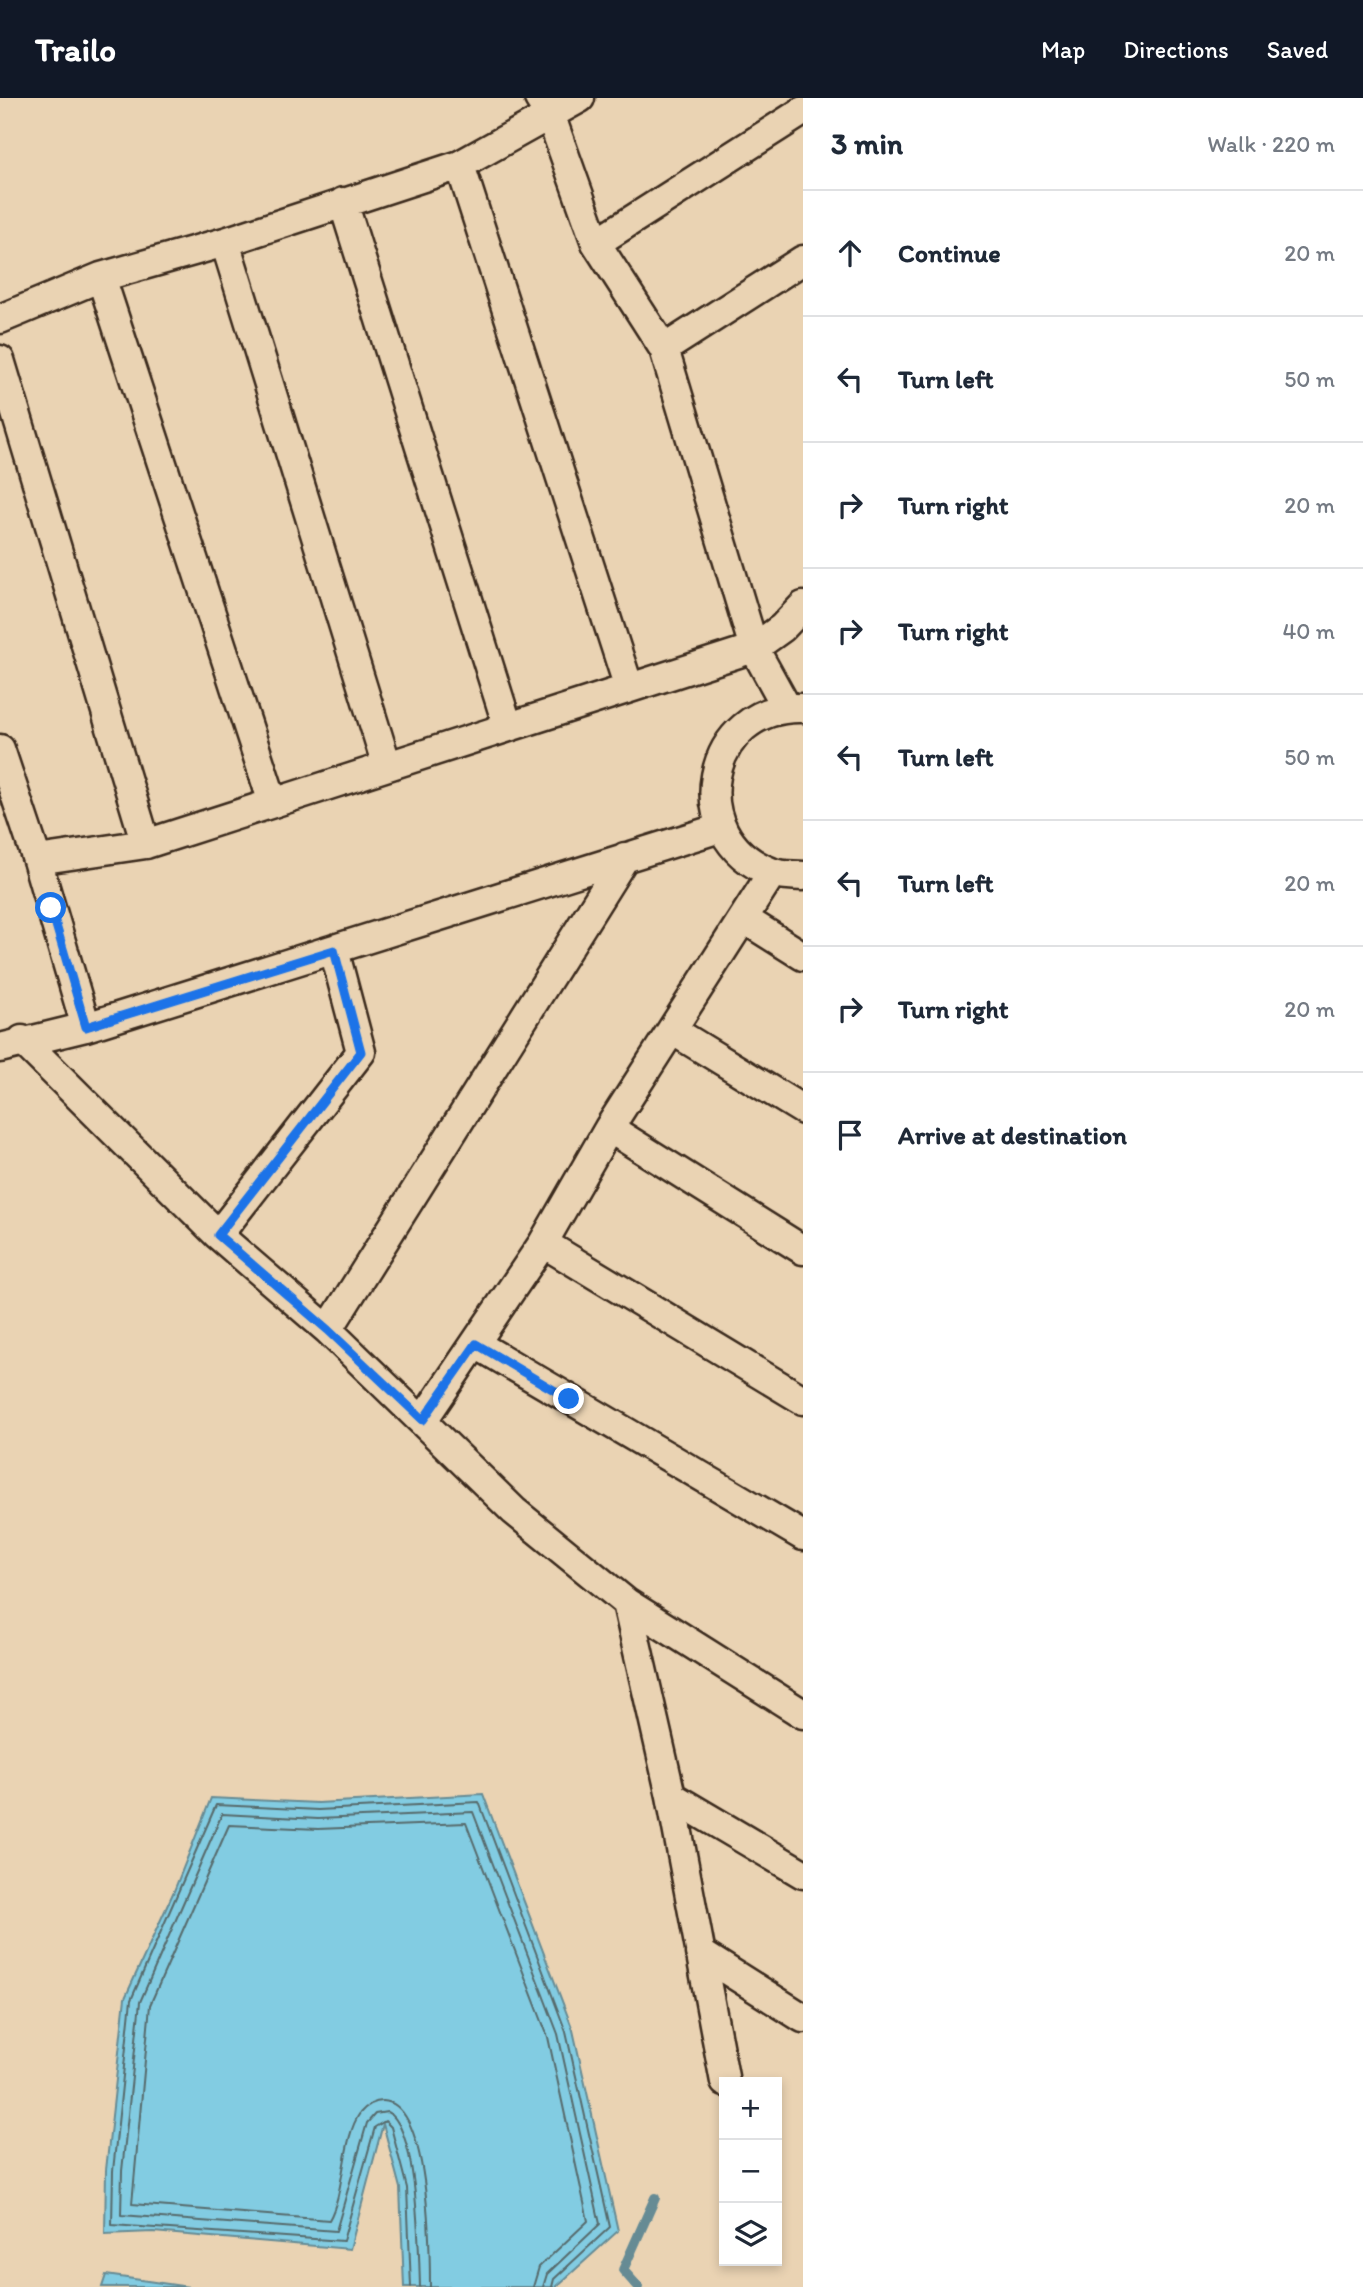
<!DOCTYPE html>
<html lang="en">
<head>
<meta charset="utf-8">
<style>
  :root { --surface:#fff; --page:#f2f2f3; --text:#1f2937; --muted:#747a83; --line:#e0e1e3; --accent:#111827 }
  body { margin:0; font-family:Itim,sans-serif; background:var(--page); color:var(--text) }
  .controls { position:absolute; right:21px; bottom:21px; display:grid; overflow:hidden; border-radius:0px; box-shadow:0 4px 10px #0003 }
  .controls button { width:63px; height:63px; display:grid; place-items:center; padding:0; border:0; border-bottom:2px solid var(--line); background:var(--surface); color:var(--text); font:35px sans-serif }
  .stop { position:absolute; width:21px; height:21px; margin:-16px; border:5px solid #1a73e8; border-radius:50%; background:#fff }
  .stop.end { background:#1a73e8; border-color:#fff; box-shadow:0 2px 7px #0008 }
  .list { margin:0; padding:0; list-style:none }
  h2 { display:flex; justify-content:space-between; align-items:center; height:91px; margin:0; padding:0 28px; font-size:30px }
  h2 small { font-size:23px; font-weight:400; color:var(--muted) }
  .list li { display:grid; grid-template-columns:46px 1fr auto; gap:21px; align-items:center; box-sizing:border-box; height:126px; padding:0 28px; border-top:2px solid var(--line) }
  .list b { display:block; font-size:26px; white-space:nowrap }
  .list em { font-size:23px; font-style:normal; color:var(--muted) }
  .icon { flex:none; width:38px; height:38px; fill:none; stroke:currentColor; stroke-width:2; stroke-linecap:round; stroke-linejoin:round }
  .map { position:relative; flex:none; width:803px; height:2189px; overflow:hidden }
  header { display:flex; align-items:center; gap:42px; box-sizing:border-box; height:98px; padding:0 35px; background:var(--accent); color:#fff }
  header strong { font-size:33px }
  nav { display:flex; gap:38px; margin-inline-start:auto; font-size:24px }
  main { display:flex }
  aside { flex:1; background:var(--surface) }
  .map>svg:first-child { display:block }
</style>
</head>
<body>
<header>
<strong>Trailo</strong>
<nav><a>Map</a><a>Directions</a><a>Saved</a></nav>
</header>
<main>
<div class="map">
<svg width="803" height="2189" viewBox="0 0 803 2189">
  <rect width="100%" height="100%" fill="#ead3b3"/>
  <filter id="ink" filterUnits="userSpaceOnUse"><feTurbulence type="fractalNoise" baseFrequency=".0143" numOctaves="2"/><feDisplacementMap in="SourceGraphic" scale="14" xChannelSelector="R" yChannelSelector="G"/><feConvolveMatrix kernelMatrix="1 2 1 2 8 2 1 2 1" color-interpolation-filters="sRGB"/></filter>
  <g filter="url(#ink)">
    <path fill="#82cce2" stroke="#668b94" stroke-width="2" d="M483 1696 573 1932 618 2133 556 2189H404L400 2090 383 2026 350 2151 153 2134 105 2136 106 2072 125 1900 174 1793 211 1700 318 1705Z
      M106 2177 189 2189H102Z"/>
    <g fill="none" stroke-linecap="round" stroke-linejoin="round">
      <path stroke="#576b6c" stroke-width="2" d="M411 2189 407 2090 391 2029 385 2023 375 2029 343 2143 112 2127 113 2073 131 1902 216 1707 318 1712 479 1704 566 1934 610 2129 554 2181 552 2189
        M420 2189C419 2157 418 2026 387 2014L375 2016 367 2025 336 2133 121 2117 122 2073 140 1904 222 1716 318 1721 473 1714 558 1936 600 2126 547 2176 543 2189
        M430 2189C430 2154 430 2004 383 2003 374 2003 366 2008 360 2015 342 2040 345 2094 329 2122L132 2106 150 1907 229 1727 318 1731 466 1725 548 1939 588 2123 539 2169 533 2189"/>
      <path stroke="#668b94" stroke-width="10" d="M638 2189 623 2172 655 2100"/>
      <g stroke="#3b2a1e" stroke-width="33">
        <path id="minor" d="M539 0 551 19 596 145 664 251 754 550 787 610
          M460 67 629 590
          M343 104 508 629
          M225 144 387 668
          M596 145 803 13
          M101 179 273 705
          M0 221 101 179 225 144 460 67 580 0
          M664 251 803 162
          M0 262 146 746
          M803 610C705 606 680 739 771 774 780 778 793 777 803 778
          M0 651 37 762 86 929
          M37 762 146 746 754 550 782 530 803 508
          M744 821 803 858
          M672 932 803 1012
          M22 942 218 1137 328 1232 514 1413 627 1505 803 1616
          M0 950 86 929 720 730
          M609 1030 803 1152
          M218 1137 361 954 334 852
          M543 1145 803 1302
          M328 1232 625 759
          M476 1246 803 1438
          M423 1322 543 1145 609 1030 772 775
          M627 1505 671 1698 725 1984
          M671 1698 803 1776
          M700 1855 803 1920"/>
      </g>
      <use href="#minor" stroke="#ead3b3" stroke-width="28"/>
    </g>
  </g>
  <g fill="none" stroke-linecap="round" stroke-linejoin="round" filter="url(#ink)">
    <path stroke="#1a73e8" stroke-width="9" d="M51 810 86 929 334 852 361 954 218 1137 328 1232 423 1322 476 1246 569 1301"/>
  </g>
</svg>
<div class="controls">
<button>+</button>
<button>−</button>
<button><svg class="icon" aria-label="layers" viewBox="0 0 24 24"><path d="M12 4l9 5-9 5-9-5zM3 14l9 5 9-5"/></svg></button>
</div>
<div class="stop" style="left:51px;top:810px"></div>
<div class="stop end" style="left:569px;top:1301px"></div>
</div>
<aside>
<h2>3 min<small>Walk · 220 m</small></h2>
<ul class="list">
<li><svg class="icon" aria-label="ahead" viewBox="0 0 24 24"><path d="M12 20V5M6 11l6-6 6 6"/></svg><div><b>Continue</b></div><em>20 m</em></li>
<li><svg class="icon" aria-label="left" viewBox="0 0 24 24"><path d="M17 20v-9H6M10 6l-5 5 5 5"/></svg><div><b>Turn left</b></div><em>50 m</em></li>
<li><svg class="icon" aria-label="right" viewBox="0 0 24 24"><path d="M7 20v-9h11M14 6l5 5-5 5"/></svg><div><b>Turn right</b></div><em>20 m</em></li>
<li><svg class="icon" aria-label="right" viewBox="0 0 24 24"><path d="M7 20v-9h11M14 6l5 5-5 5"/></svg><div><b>Turn right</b></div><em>40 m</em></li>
<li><svg class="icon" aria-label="left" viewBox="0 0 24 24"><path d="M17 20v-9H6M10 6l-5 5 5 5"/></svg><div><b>Turn left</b></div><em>50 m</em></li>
<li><svg class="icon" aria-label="left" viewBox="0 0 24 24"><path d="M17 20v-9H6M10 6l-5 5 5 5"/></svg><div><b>Turn left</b></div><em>20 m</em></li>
<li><svg class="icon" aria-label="right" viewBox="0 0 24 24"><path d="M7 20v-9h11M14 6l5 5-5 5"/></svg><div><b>Turn right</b></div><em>20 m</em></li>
<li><svg class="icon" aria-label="arrive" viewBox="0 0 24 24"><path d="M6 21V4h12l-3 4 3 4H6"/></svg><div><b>Arrive at destination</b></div></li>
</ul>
</aside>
</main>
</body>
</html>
